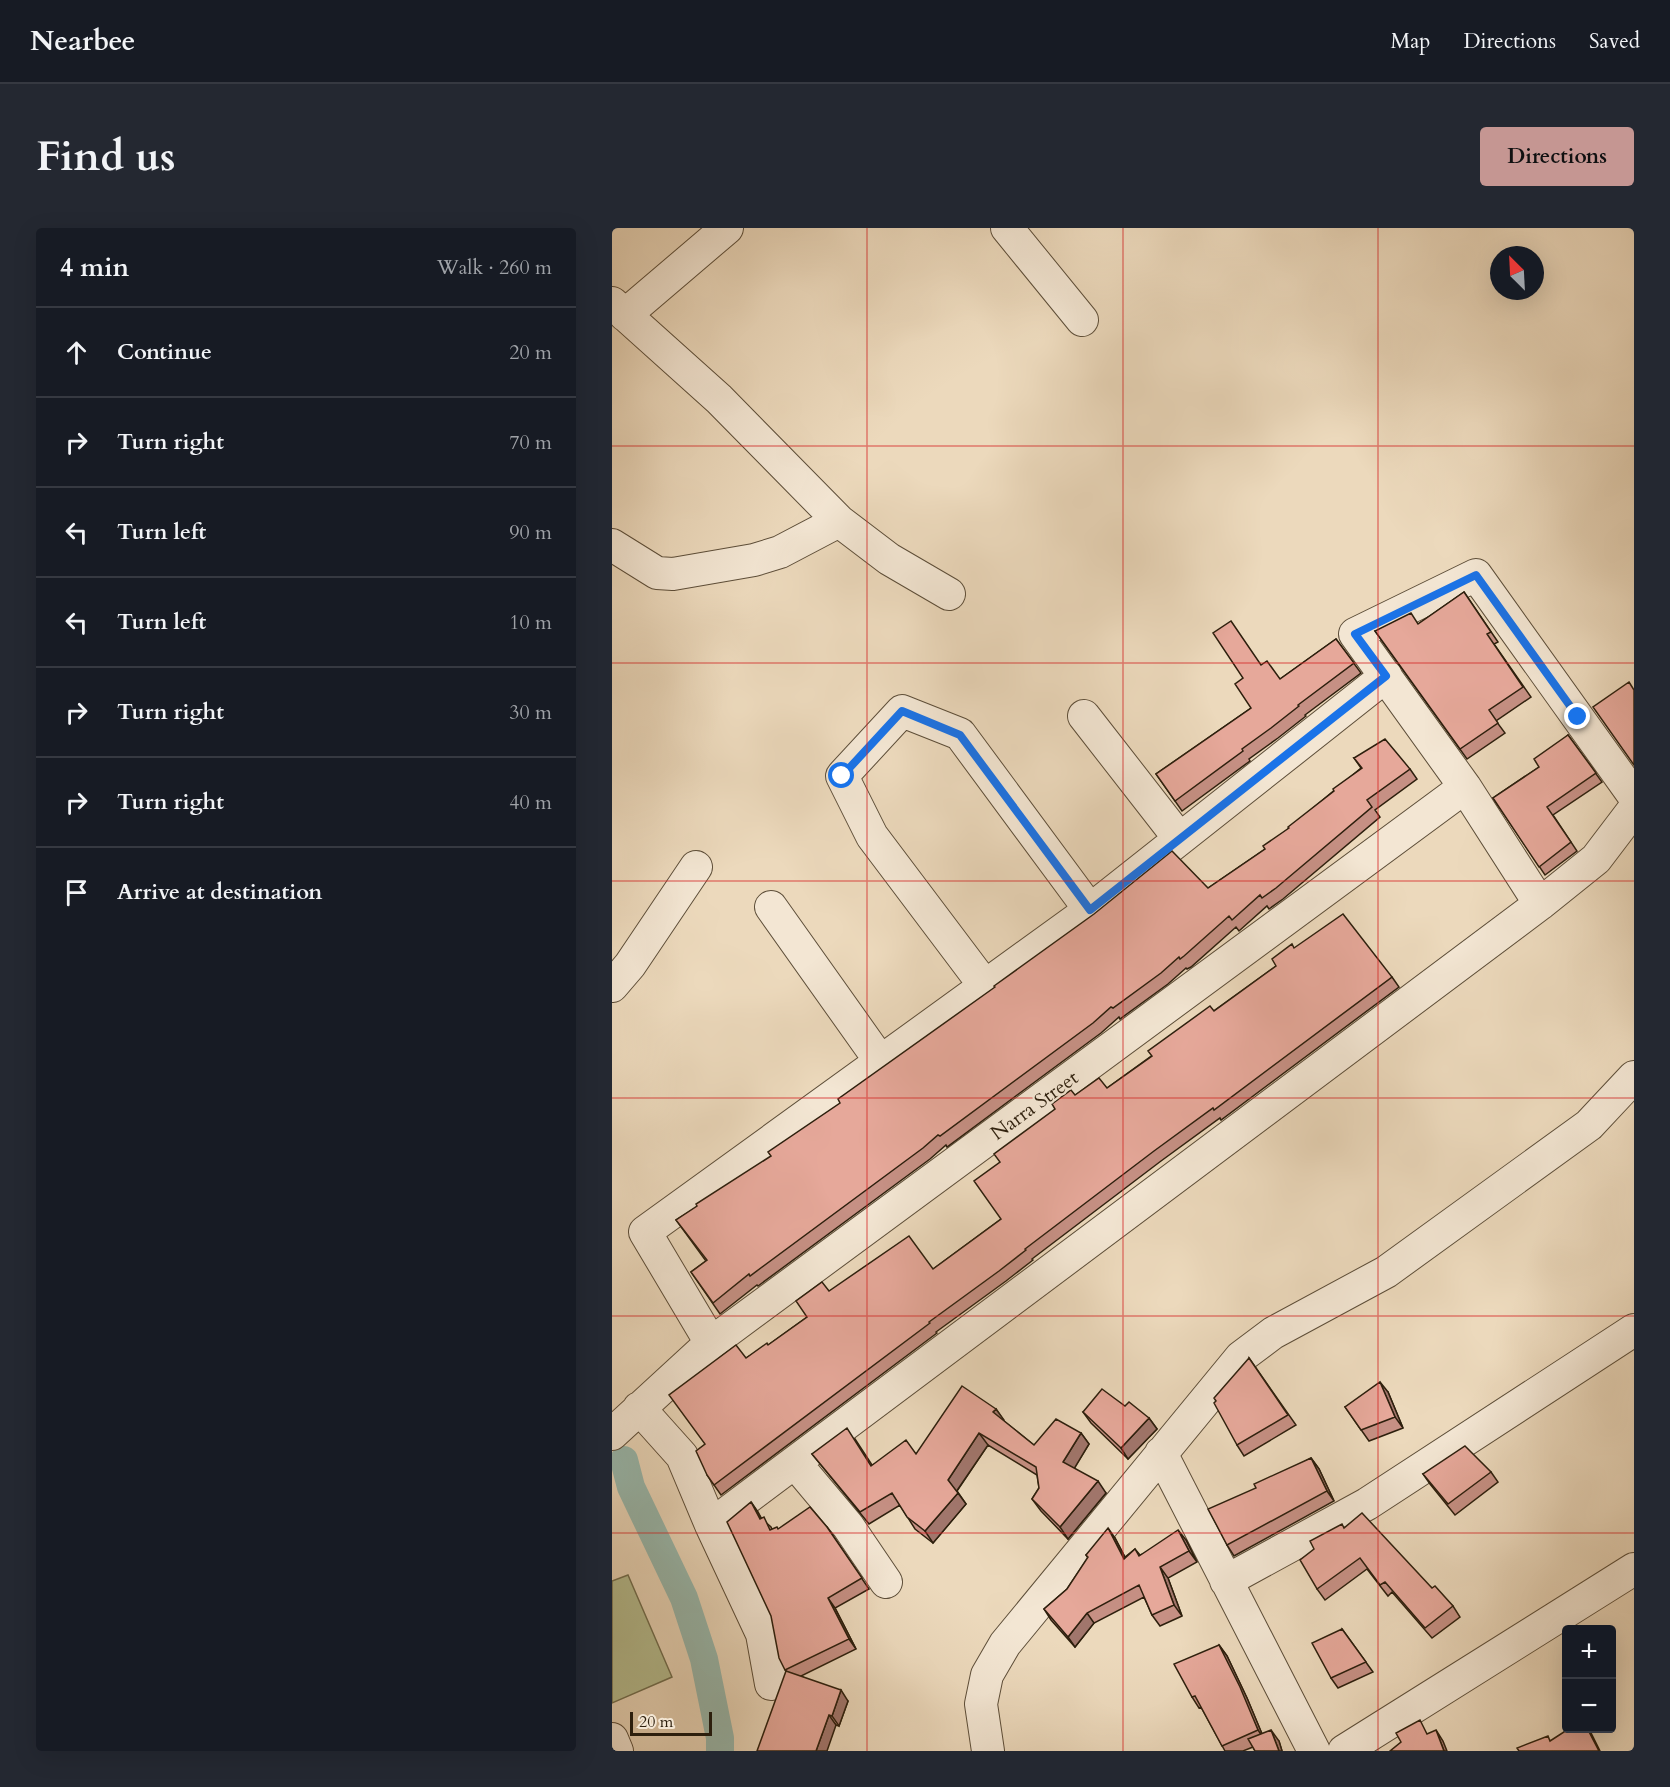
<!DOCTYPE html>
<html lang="en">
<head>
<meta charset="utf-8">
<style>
  :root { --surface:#171b24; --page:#242831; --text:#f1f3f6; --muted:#9ea1a6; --line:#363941; --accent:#c59692 }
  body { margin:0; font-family:Cardo,serif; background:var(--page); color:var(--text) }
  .controls { position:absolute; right:18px; bottom:18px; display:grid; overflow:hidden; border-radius:6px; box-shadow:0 6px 24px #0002 }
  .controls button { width:54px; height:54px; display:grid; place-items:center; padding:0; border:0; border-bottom:2px solid var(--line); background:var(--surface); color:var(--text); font:30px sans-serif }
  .compass { position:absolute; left:878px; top:18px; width:54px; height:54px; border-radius:50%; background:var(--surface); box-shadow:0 6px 24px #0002; rotate:336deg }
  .scale { position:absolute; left:18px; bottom:15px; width:82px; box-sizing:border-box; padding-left:6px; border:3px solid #2d1f0d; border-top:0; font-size:16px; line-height:21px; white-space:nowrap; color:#2d1f0d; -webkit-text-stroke:4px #f3e6d3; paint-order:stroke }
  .stop { position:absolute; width:18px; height:18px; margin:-14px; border:4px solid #1a73e8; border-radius:50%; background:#fff }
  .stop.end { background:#1a73e8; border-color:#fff; box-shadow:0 2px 6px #0008 }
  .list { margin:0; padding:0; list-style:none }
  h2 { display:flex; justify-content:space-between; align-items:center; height:78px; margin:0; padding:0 24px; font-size:26px }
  h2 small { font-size:20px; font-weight:400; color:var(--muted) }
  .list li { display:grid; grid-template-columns:39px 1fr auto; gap:18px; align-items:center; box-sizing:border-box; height:90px; padding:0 24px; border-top:2px solid var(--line) }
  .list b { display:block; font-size:22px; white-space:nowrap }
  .list em { font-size:20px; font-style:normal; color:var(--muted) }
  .icon { flex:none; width:33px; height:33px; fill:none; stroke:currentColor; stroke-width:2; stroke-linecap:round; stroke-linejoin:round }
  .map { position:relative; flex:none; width:1022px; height:1523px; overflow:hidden; border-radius:6px }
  header { display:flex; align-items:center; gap:36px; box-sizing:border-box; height:84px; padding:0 30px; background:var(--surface); border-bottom:2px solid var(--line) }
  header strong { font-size:28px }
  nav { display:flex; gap:33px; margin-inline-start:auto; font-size:21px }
  .intro { display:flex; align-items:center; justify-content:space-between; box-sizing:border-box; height:144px; padding:0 36px }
  h1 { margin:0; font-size:42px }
  .button { padding:15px 27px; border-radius:6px; background:var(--accent); color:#111; font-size:21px; font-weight:700 }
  main { display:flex; gap:36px; padding:0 36px }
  aside { flex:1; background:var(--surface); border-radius:6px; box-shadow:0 6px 24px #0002 }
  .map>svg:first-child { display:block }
</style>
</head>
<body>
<header>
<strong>Nearbee</strong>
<nav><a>Map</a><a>Directions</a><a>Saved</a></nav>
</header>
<div class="intro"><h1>Find us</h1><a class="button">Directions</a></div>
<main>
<aside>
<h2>4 min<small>Walk · 260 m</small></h2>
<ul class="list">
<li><svg class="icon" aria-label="ahead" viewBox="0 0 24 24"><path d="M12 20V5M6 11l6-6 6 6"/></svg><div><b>Continue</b></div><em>20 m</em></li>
<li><svg class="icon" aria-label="right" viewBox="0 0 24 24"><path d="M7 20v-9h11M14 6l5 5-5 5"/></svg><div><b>Turn right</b></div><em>70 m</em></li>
<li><svg class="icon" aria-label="left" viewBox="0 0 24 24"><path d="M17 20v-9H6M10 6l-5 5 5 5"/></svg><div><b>Turn left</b></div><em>90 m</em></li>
<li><svg class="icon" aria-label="left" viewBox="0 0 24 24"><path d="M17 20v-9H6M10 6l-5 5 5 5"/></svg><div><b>Turn left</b></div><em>10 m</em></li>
<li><svg class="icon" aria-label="right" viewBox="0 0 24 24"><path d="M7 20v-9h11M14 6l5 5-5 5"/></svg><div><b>Turn right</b></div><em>30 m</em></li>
<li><svg class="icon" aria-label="right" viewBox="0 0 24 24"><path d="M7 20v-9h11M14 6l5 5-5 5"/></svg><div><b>Turn right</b></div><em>40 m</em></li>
<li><svg class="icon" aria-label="arrive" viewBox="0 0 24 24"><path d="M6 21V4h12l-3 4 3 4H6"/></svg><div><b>Arrive at destination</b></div></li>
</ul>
</aside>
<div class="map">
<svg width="1022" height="1523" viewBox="0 0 1022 1523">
  <rect width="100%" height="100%" fill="#ecd9bc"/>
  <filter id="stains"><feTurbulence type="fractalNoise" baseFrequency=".00333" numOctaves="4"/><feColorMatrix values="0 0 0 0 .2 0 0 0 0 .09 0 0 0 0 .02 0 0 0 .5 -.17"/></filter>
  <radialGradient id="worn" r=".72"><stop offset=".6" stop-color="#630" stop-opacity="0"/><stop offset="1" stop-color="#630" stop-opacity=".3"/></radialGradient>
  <path fill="#b6bf92" stroke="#726f50" stroke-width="1.5" d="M16 1347 60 1449 0 1475V1353Z"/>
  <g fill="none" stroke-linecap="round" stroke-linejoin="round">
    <path stroke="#99baaf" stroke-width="28" d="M12 1232 19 1259 72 1370 92 1431 108 1510V1523"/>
    <g stroke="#5d4e39" stroke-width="34">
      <path id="street" d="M395 0 470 92
        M0 75 107 171 227 293 277 331 337 366
        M13 87 115 0
        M0 317 45 345 61 346 142 332 168 324 227 293
        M472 488 567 610
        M928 676 853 559 743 406 864 347 1022 568
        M159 679 269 834
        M0 758 18 737 84 639
        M373 758 260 608 230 548 290 483 348 506 478 682
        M99 1115 33 1004 478 682 774 448
        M27 1180 70 1228 99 1297 150 1406 159 1456
        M0 1206 99 1115 853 559
        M549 1225 702 1523
        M184 1236 236 1298 274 1354
        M99 1297 928 676 984 631 1022 581
        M614 1353 755 1276 1022 1102
        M0 1511 5 1523
        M376 1523 369 1476 375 1447 393 1416 629 1129 661 1105 774 1044 977 897 1022 849
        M732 1523 1022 1341"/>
    </g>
    <use href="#street" stroke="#f3e6d3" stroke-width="32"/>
  </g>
  <path fill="#c69084" stroke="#2d1f0d" stroke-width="1.5" d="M852 364 886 414 882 416 919 469 884 493 893 505 855 531 763 403 806 396Z
    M724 411 749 445 693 487 694 488 666 510 637 531 638 533 570 583 544 546 639 480 649 437 668 451Z
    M956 507 990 554 941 587 965 623 933 647 881 570 927 539Z
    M742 530 798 541 805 551 763 582 768 589 671 671 657 681 655 678 627 703 624 699 579 739 575 741 574 740 556 756 508 791 507 789 489 805 335 919 334 917 318 931 146 1058 145 1057 108 1086 79 1044 94 1033 64 992 596 660 653 621 677 600 749 540Z
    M682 720 780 749 787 759 609 892 608 890 549 933 420 1031 421 1032 394 1053 324 1104 325 1105 109 1267 95 1247 93 1216 134 1130 156 1117 195 1089 217 1063 321 1041 389 991 388 935 463 867 495 860 664 738Z
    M637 1130 684 1197 632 1228 625 1217Z
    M776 1164 791 1200 757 1213 733 1179Z
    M513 1178 537 1190 545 1201 516 1231 479 1195 471 1184Z
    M384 1181 392 1193 422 1217 469 1205 477 1216 462 1240 494 1265 456 1311 429 1283 420 1271 427 1260 425 1247 376 1217 345 1263 354 1276 321 1315 303 1301 288 1277 257 1296 209 1237 200 1226 243 1211 260 1237 304 1226Z
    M699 1230 707 1241 722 1273 622 1328 615 1317 644 1260Z
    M879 1244 886 1254 843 1287 818 1256 811 1246Z
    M139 1274 149 1290 159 1299 160 1301 215 1299 257 1361 223 1380 244 1421 189 1448 236 1473 227 1498 224 1497 174 1443Z
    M732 1299 820 1360 841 1378 848 1389 820 1410 780 1364 776 1368 755 1341 713 1372 705 1361Z
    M503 1310 513 1329 523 1321 528 1327 574 1312 585 1334 556 1350 570 1388 548 1398 540 1387 532 1369 482 1395 463 1419 439 1392 432 1381 455 1361 476 1330 474 1327Z
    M730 1401 761 1444 726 1460 719 1450Z
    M607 1417 615 1428 635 1470 650 1506 667 1513 670 1523H643L641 1519 631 1523H613L589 1479 587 1480 580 1469Z"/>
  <path fill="#a1766c" stroke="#2d1f0d" stroke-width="1.5" d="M768 1154 776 1164 791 1200 783 1189Z
    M384 1181 392 1192 390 1196 381 1184Z
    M537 1190 545 1201 516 1231 509 1220Z
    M367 1205 376 1217 344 1264 336 1252Z
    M469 1205 477 1216 459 1246 451 1234Z
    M699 1230 707 1241 722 1273 715 1263Z
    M486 1253 494 1265 456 1311 448 1299Z
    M346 1265 354 1276 321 1315 313 1303Z
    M139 1274 146 1284 155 1301 148 1291Z
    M496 1300 503 1310 519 1341 512 1331Z
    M566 1302 574 1312 585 1334 577 1323Z
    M548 1339 556 1350 570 1388 562 1377Z
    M216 1370 223 1380 244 1421 237 1411Z
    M475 1385 482 1395 463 1419 456 1409Z
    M607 1417 615 1428 635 1470 653 1513 646 1502Z
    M229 1462 236 1473 227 1498 220 1488Z
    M217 1487 224 1497 215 1523H204Z
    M975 1500H976L978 1503 988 1523H987Z
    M659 1502 667 1513 670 1523H667Z
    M824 1502 831 1513 835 1523H832Z"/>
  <path fill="#e6a89a" stroke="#2d1f0d" stroke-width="1.5" d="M852 364 879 404 875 406 911 459 877 482 886 495 848 521 763 403 799 385 806 396Z
    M619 393 649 437 655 433 668 451 724 411 742 435 686 477 687 478 659 500 630 521 631 523 563 573 544 546 639 480 623 456 631 450 601 405Z
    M1017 454 1022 462V537L981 479Z
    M956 507 984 545 935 579 959 614 927 639 881 570 927 539 922 531Z
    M773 511 798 541 755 572 760 579 664 660 650 670 648 667 620 692 617 688 572 728 568 731 567 729 549 745 501 780 499 779 481 795 328 908 326 907 311 920 138 1048 137 1046 101 1075 79 1044 95 1032 64 992 85 978 84 976 159 928 156 924 228 875 226 871 383 759 382 758 482 686 560 623 596 660 653 621 651 618 677 600 676 599 722 563 721 561 750 540 742 530Z
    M731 686 780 749 602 882 601 880 542 923 413 1021 414 1022 387 1043 317 1094 318 1095 102 1257 95 1247 84 1223 93 1216 57 1167 124 1117 134 1130 155 1115 156 1117 195 1089 184 1073 210 1054 217 1063 297 1008 321 1041 389 991 362 953 388 934 382 926 443 881 440 876 459 862 463 867 487 850 495 860 540 828 536 823 598 778 602 783 664 738 660 731 680 716 682 720Z
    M637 1130 676 1187 625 1217 602 1175 604 1173 602 1170Z
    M768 1154 783 1189 749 1202 733 1179Z
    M350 1158 384 1181 381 1184 422 1217 444 1191 469 1205 451 1234 486 1253 448 1299 420 1271 427 1260 424 1239 367 1205 336 1252 346 1265 313 1303 295 1289 280 1265 248 1284 200 1226 235 1200 259 1238 294 1212 304 1226Z
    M490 1161 513 1178 517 1174 537 1190 509 1220 471 1184Z
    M853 1218 879 1244 836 1276 811 1246Z
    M699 1230 715 1263 615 1317 596 1281 644 1260 642 1256Z
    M139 1274 148 1291 152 1289 158 1302 165 1299 166 1301 198 1279 215 1299 250 1350 216 1370 237 1411 173 1442 167 1430 159 1388 115 1294Z
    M750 1285 820 1360 823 1358 841 1378 813 1400 773 1354 768 1357 748 1330 705 1361 688 1332 702 1321 698 1313 730 1296 732 1300Z
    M496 1300 512 1331 523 1321 527 1328 566 1302 577 1323 548 1339 562 1377 540 1387 527 1357 475 1385 456 1409 432 1381 455 1361 476 1329 474 1327Z
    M730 1401 754 1434 719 1450 700 1415Z
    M607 1417 628 1459 646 1502 610 1518 583 1468 580 1469 562 1436Z
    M174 1443 229 1462 220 1488 217 1487 204 1523H145Z
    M808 1492 815 1506 824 1502 832 1523H778L789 1514 784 1505Z
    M958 1500H975L987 1523H907L905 1520 936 1508 938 1513Z
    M659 1502 667 1523H643L636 1511Z"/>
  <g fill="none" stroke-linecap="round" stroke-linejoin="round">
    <path stroke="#1a73e8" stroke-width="8" d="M230 548 290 483 348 507 478 682 774 448 743 406 864 347 966 489"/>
  </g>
  <path fill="none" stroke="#d62828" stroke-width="1.5" stroke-opacity="0.55" d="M255 0V1523M511 0V1523M766 0V1523M0 218H1022M0 435H1022M0 653H1022M0 870H1022M0 1088H1022M0 1305H1022"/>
  <g text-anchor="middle" stroke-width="4.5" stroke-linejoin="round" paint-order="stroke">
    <g font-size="20" fill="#2d1f0d" stroke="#f3e6d3">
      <text transform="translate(422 877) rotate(-36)" y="7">Narra Street</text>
    </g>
  </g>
  <rect width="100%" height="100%" filter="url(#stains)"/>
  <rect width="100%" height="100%" fill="url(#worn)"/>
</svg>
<div class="controls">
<button>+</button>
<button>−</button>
</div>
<svg class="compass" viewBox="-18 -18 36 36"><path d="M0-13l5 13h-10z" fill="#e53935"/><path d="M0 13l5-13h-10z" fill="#9ea1a6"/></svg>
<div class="scale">20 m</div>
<div class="stop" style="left:230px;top:548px"></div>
<div class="stop end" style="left:966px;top:489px"></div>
</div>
</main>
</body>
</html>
